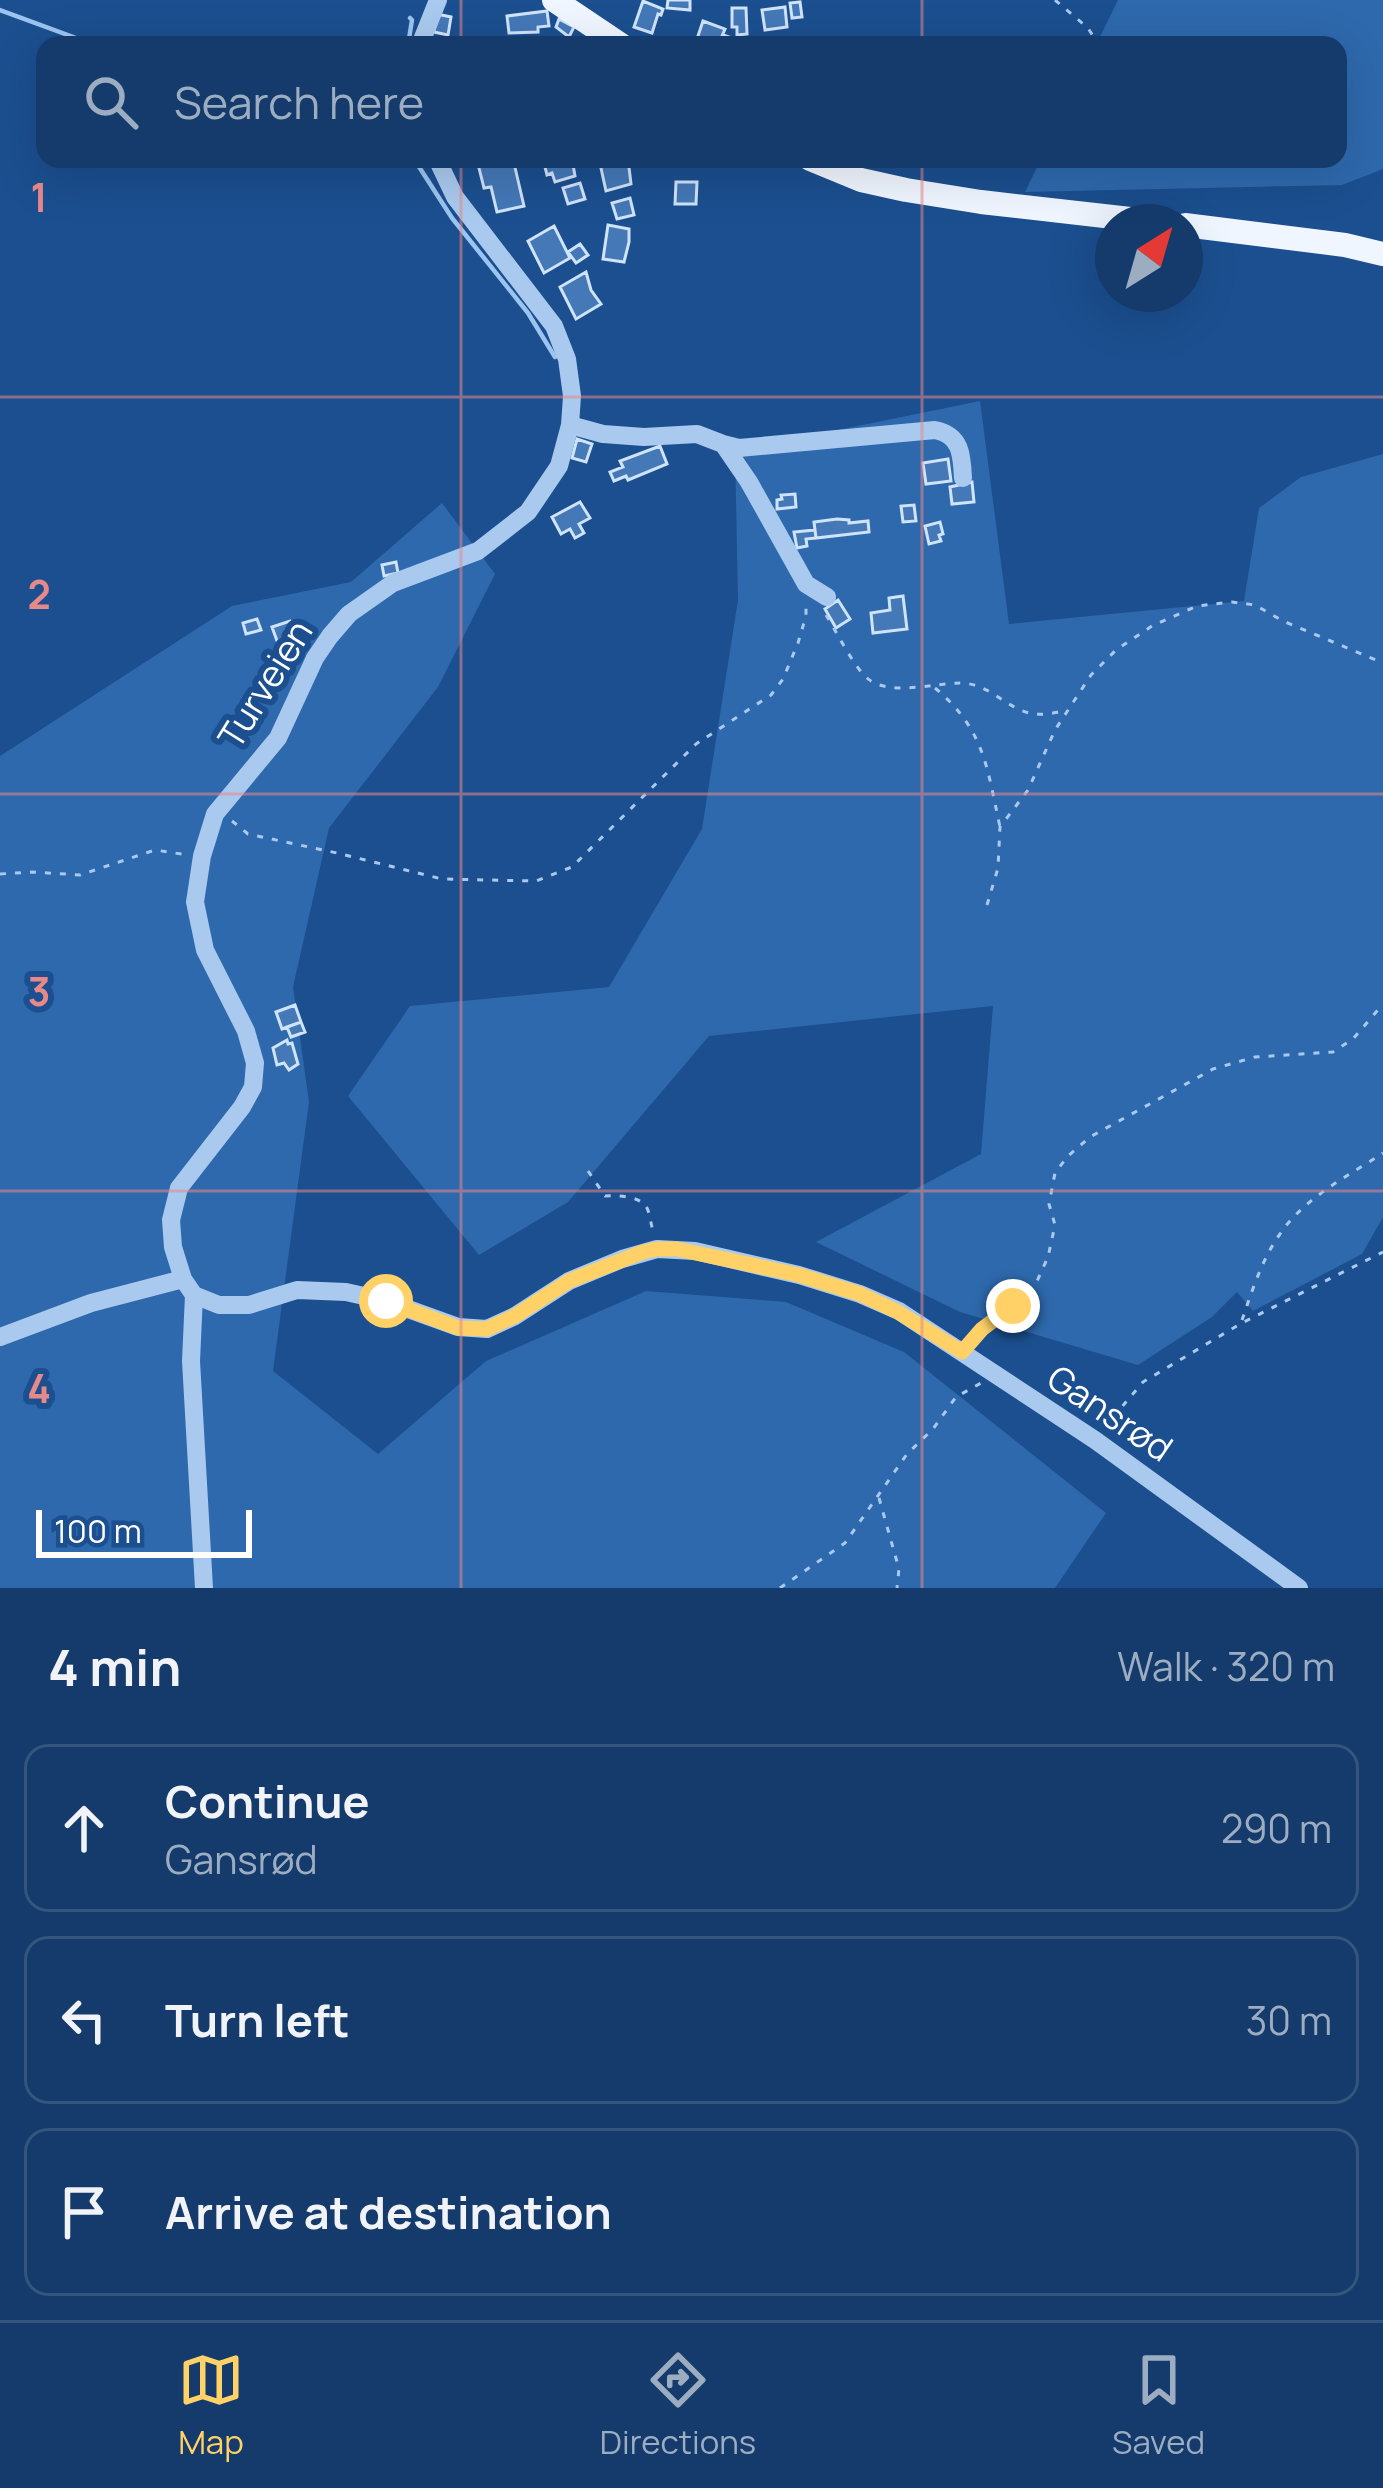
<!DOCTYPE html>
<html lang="en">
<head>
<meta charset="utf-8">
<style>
  :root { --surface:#143b6b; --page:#214673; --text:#f1f3f6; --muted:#9dadc1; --line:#33557e; --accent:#ffd166 }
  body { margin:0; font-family:Manrope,sans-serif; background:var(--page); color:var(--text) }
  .compass { position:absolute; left:1095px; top:204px; width:108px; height:108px; border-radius:50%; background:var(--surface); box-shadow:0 12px 48px #0002; rotate:37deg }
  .scale { position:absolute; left:36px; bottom:30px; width:216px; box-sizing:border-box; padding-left:12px; border:6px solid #fff; border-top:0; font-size:33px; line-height:42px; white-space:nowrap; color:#fff; -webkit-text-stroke:9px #1b4f8f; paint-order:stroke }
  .stop { position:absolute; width:36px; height:36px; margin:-27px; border:9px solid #ffd166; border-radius:50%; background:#fff }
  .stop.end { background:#ffd166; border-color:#fff; box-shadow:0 3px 12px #0008 }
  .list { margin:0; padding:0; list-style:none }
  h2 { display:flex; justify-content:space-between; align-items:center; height:156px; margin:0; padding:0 48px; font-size:51px }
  h2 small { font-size:39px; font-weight:400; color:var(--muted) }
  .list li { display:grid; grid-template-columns:78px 1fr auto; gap:36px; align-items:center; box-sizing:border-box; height:168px; margin:0 24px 24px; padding:0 24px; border:3px solid var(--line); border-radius:24px }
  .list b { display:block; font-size:45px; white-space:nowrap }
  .list p { margin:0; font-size:39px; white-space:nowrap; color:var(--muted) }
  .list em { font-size:39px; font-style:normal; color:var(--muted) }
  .icon { flex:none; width:66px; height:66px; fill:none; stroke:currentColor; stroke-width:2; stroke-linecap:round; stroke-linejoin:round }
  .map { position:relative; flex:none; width:1383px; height:1588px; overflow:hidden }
  .search { position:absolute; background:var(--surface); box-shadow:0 12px 48px #0002; left:36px; right:36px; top:36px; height:132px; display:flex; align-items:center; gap:30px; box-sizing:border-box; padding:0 42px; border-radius:24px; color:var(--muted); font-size:45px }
  .sheet { height:732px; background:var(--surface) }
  nav { display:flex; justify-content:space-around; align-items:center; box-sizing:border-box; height:168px; border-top:3px solid var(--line); background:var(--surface); font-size:33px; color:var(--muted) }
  nav a { display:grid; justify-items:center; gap:6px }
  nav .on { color:var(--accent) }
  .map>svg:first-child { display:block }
</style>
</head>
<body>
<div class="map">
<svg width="1383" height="1588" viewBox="0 0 1383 1588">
  <rect width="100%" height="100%" fill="#1b4f8f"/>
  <path fill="#2e69ad" d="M1118 0H1383V169L1342 185 1025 192 1041 159H1338V45H1096Z
    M980 401 1009 624 1244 601 1259 508 1301 477 1383 454V1217L1362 1254 1253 1311 1237 1292 1212 1317 1138 1365 960 1312 816 1242 981 1154 993 1006 709 1036 568 1202 479 1255 348 1096 410 1006 609 987 702 829 738 600 735 451Z
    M442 503 495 574 438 687 329 828 293 987 309 1102 273 1371 378 1454 486 1361 646 1291 786 1302 904 1352 1106 1513 1055 1588H0V756L232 606 351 582Z"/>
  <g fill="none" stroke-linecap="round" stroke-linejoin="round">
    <path stroke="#9cc4f0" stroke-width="4.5" d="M0 10 95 45
      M408 45 412 20 410 18
      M414 159 452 218 528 313 555 357"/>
  </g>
  <path fill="#4478b7" stroke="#cfe3fa" stroke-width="3" d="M668 0H690V10L667 8Z
    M643 1 663 9 661 15 658 14 652 33 634 27Z
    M800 2 802 17 792 18 790 3Z
    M785 7 787 27 765 30 762 10Z
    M732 8H746L747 34 737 35V27H732Z
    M547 11 549 26 538 27V32L509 33 507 16Z
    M437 14 451 17 448 35 434 32Z
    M559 19 574 27 569 37 556 27Z
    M703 21 725 29 718 45 696 42Z
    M723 35 744 42 743 45H718Z
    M501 159H513L524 206 497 212 491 187 484 188 478 164Z
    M548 159H572L575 176 555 182 552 173 547 175 544 163 549 161Z
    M599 159H628L631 184 606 191Z
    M676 182H697L696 204H675Z
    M580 183 585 199 568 204 563 188Z
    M630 198 634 215 617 219 612 203Z
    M608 225 629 229V242L624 262 603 259Z
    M554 226 570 258 544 273 528 241Z
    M580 244 588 255 576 263 568 252Z
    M586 272 591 290 601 304 576 319 560 287Z
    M577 439 592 444 586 462 572 458Z
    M660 446 667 464 628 480 626 476 614 481 610 472 623 467 620 461Z
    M948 459 951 481 926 484 923 463Z
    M972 482 974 502 952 504 950 487Z
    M795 494 796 507 777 509V500L782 499 781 495Z
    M580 502 590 518 579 524 584 533 575 538 570 529 561 534 552 517Z
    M914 505 916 521 903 522 901 506Z
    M837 519 849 520V523L868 521 869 532 816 538 814 522Z
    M940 522 943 534 939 535 941 541 929 544 925 526Z
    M815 530 816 538 806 539 807 546 797 548 794 532Z
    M396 562 398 573 384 576 382 565Z
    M903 596 907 629 873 633 871 613 890 610 889 598Z
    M838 600 850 619 836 628 825 609Z
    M257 619 261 630 246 634 243 623Z
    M290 621 292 626 301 622 307 639 302 641 304 646 288 652 286 647 280 649 272 627Z
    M295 1005 301 1022 282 1029 276 1012Z
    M301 1022 305 1032 291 1037 287 1027Z
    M287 1040 288 1044 292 1043 298 1064 289 1070 284 1063 277 1065 273 1048Z"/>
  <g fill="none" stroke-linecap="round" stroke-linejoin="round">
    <path stroke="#a9c9ee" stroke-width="3" stroke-dasharray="6 9" stroke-linecap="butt" d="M1055 0 1088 28 1096 41
      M826 615C836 631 854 667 867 678 888 697 935 683 960 683 992 683 1009 713 1037 714 1046 715 1057 712 1066 711
      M935 688C985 730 987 768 1000 827
      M232 821 248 834 337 853 442 879 536 881 572 867 696 744 771 695 783 679 798 643 806 616V604
      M0 874 32 872 80 875 155 850 188 855
      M987 905 998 868 1000 827 1028 790 1055 730 1091 675 1116 650 1152 626 1197 606 1232 602 1255 605 1283 621 1383 663
      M588 1171 605 1196C616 1195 637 1196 645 1205 651 1212 650 1227 655 1235
      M1242 1320C1252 1291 1262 1259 1280 1234 1304 1198 1348 1176 1383 1153
      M971 1341 1037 1281 1048 1257 1055 1225 1049 1204 1055 1173 1068 1156 1090 1137 1213 1069 1255 1057 1333 1052 1353 1039 1383 1004
      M1103 1429 1143 1382 1240 1324 1383 1252
      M879 1498 899 1569 897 1588
      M780 1588 845 1543 907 1454 933 1429 956 1397 981 1383"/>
    <path stroke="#a9c9ee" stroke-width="18" d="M420 45 438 0
      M570 425 603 434 644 437 697 434 723 444 749 482 806 584 827 597
      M723 444 739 448 935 430C961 435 962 455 963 478
      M194 1295 219 1305H249L297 1290 346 1292 386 1301 458 1327 487 1329 515 1316 569 1281 622 1259 657 1249 695 1251 799 1275 860 1294 899 1311 1095 1440 1299 1588
      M0 1337 91 1303 183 1279
      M204 1588 191 1361 194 1295 183 1279 173 1247 171 1220 179 1188 242 1107 253 1087 255 1063 246 1031 205 950 195 902 202 856 215 814 278 738 315 658 330 636 349 614 393 583 478 551 528 512 559 466 570 425 572 396 567 359 554 326 455 197 437 159"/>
    <path stroke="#f0f6ff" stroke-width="24" d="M554 0 621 45
      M810 159 861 180 906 190 981 202 1157 222
      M1185 225 1345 245 1383 254"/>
  </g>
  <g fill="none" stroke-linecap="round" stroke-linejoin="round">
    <path stroke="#ffd166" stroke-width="15" d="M386 1301 458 1328 487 1329 515 1316 569 1281 643 1252 657 1249H677L799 1275 860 1294 898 1312 962 1352 982 1329 1013 1306"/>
  </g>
  <path fill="none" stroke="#e88989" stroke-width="3" stroke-opacity="0.55" d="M461 0V45M922 0V45M461 159V1588M922 159V1588M0 397H1383M0 794H1383M0 1191H1383"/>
  <g text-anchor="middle" stroke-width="12" stroke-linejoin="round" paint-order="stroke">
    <g font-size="36" fill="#fff" stroke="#1b4f8f">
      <text transform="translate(265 684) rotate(-58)" y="13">Turveien</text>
      <text transform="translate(1110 1413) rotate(34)" y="13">Gansrød</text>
    </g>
  </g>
  <g font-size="39" text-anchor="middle" font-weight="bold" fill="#e88989" stroke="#1b4f8f" stroke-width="12" stroke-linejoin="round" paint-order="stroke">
    <text x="39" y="212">1</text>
    <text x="39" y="609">2</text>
    <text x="39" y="1006">3</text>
    <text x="39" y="1403">4</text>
  </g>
</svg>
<svg class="compass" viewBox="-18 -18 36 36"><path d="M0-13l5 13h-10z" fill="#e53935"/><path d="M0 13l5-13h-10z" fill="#9dadc1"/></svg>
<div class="scale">100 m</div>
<div class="stop" style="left:386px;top:1301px"></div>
<div class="stop end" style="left:1013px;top:1306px"></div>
<div class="search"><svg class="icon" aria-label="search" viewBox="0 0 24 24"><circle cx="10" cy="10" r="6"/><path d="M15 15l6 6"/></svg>Search here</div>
</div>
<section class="sheet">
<h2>4 min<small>Walk · 320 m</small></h2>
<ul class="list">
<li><svg class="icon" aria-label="ahead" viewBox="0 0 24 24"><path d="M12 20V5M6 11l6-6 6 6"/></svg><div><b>Continue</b><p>Gansrød</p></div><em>290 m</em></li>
<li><svg class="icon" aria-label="left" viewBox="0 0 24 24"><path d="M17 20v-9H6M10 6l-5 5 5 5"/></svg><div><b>Turn left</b></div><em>30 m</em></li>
<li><svg class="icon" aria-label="arrive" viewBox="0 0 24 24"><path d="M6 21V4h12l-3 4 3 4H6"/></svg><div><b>Arrive at destination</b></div></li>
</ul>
</section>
<nav>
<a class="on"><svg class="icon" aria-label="map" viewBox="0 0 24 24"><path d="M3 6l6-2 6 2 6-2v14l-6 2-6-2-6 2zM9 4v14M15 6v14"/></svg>Map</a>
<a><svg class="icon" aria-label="directions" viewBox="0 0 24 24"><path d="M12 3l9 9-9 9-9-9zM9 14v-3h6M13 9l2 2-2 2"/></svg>Directions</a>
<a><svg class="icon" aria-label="saved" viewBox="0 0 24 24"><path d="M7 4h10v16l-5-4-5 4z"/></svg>Saved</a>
</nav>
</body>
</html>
